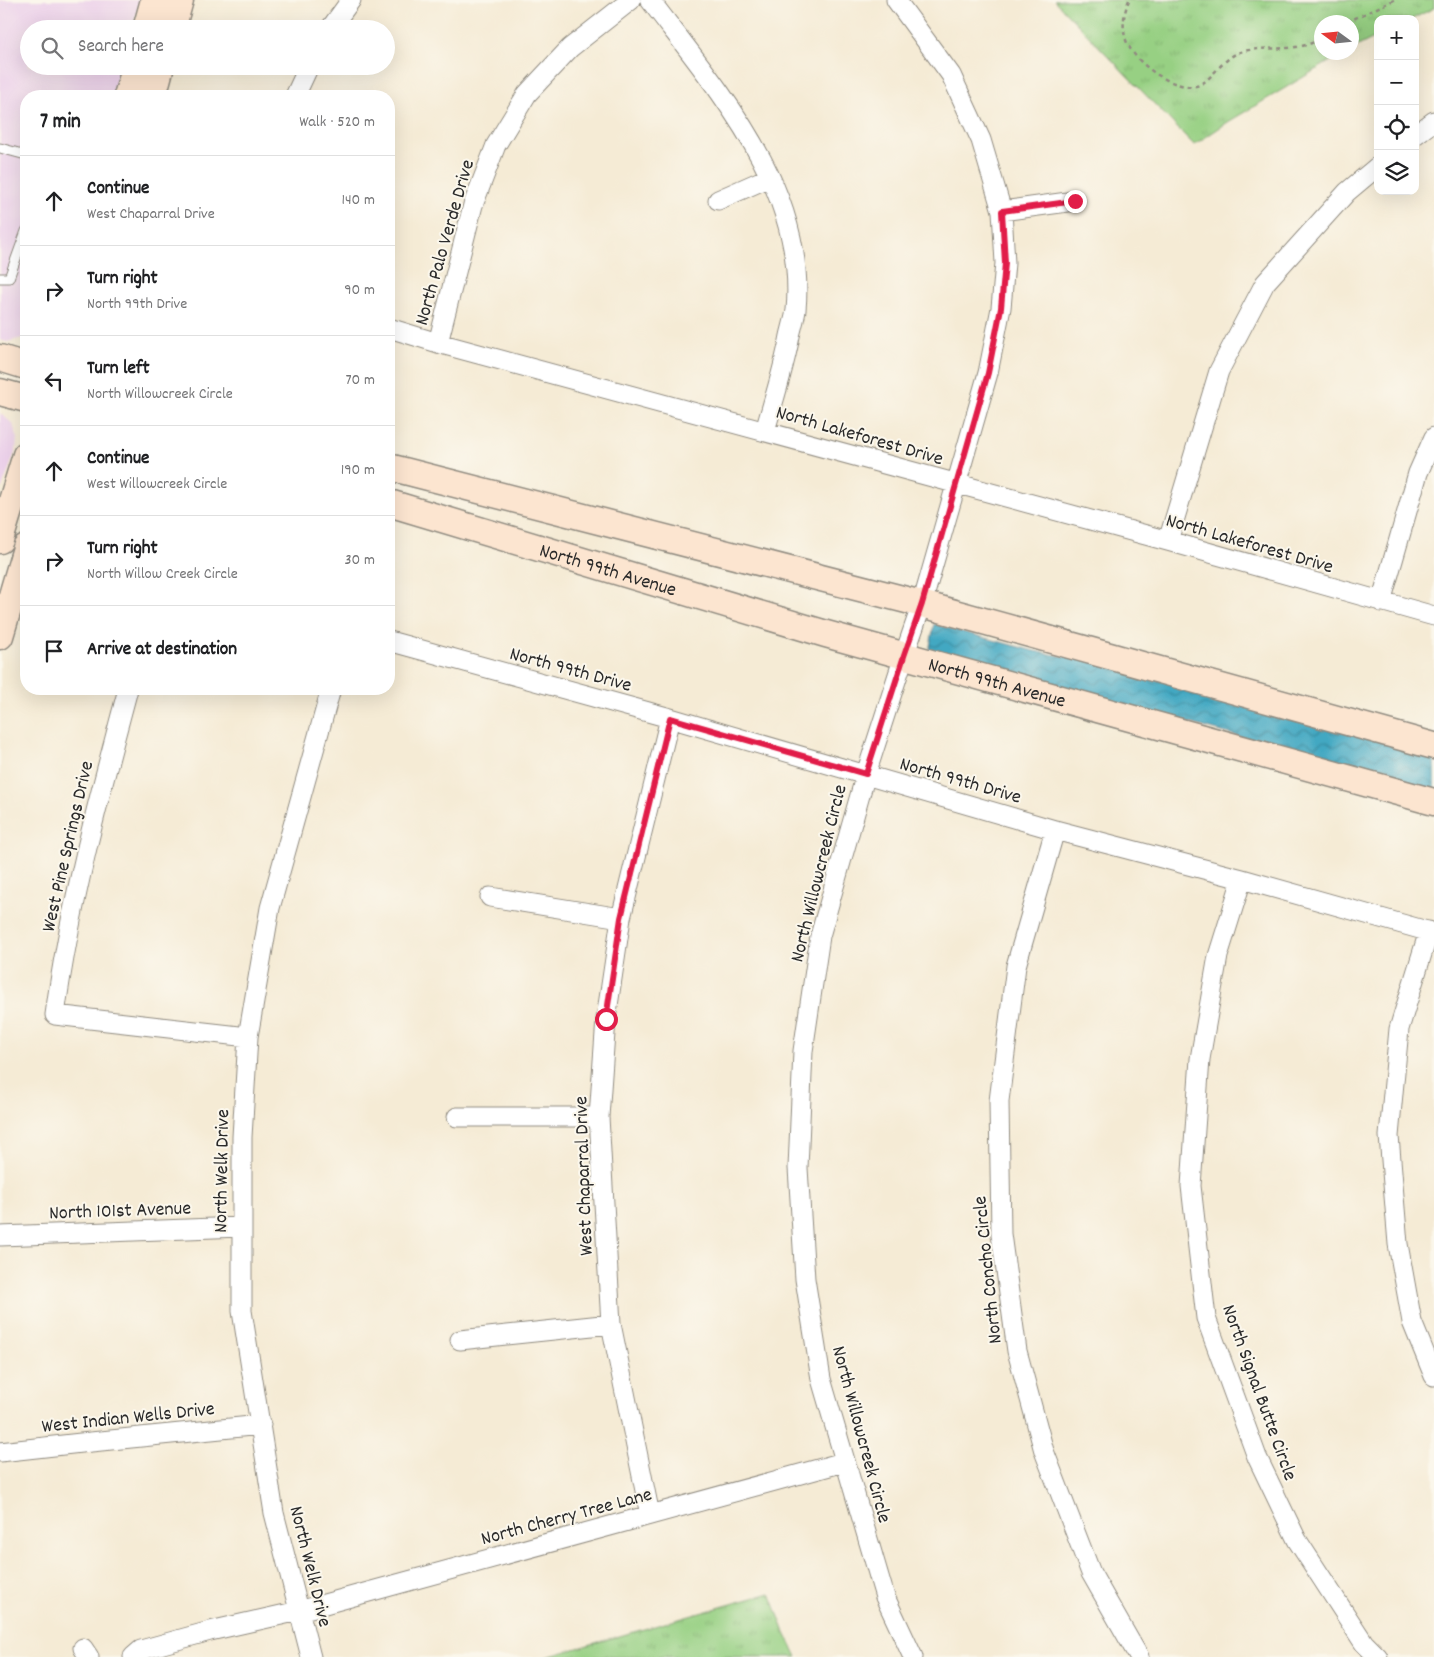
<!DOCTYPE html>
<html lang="en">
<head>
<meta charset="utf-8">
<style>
  :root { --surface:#fff; --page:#f6f6f6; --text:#202124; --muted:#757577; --line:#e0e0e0 }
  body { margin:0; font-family:Dekko,sans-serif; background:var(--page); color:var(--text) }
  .controls { position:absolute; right:15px; top:15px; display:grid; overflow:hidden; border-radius:10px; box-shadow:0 5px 20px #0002 }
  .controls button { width:45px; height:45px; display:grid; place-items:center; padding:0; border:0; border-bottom:1px solid var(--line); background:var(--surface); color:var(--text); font:25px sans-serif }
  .compass { position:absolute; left:1314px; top:15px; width:45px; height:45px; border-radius:50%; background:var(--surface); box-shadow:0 5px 20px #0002; rotate:285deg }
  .stop { position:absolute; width:15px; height:15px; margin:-11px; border:4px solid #e11d48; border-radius:50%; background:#fff }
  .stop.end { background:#e11d48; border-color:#fff; box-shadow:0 1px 5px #0008 }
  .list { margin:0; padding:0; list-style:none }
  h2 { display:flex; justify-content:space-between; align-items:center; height:65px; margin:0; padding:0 20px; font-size:21px }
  h2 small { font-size:16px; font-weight:400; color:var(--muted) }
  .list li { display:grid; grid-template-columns:32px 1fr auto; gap:15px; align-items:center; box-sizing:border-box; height:90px; padding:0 20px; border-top:1px solid var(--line) }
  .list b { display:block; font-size:19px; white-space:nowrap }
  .list p { margin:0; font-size:16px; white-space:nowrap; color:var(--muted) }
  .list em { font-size:16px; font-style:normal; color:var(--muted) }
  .icon { flex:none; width:28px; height:28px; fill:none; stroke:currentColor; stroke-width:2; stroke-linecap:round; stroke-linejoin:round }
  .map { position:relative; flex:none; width:1434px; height:1657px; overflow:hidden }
  .search { position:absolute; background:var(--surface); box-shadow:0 5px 20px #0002; left:20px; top:20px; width:375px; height:55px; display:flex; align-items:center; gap:12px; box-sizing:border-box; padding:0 18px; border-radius:28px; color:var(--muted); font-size:19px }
  .panel { position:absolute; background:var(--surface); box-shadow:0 5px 20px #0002; left:20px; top:90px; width:375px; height:605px; border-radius:20px }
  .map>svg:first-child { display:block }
</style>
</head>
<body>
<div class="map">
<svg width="1434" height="1657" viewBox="0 0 1434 1657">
  <defs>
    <pattern id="grass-tufts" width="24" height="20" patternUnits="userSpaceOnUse" patternTransform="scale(1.25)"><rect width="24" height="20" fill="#97d083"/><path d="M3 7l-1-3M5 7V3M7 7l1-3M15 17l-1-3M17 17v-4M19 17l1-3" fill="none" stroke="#82b371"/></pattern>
    <pattern id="water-waves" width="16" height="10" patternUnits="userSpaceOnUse" patternTransform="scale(1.25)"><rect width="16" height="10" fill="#42a8c2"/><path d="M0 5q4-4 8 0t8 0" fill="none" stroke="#37899e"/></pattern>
  </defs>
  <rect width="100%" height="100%" fill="#fbf7ec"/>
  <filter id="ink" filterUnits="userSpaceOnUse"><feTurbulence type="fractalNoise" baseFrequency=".02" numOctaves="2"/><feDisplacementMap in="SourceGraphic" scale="10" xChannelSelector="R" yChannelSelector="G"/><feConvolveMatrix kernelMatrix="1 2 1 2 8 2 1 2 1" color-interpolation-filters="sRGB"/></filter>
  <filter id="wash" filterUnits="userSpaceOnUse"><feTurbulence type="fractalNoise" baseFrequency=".0096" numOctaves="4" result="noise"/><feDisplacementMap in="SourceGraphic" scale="20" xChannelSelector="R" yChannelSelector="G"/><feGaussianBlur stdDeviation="1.12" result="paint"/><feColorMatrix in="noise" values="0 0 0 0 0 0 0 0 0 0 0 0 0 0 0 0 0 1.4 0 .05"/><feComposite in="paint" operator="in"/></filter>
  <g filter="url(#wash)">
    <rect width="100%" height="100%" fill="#f5ebd5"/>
    <path fill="#ecd1ea" d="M0 0H141L132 29H29V66H121L112 96H26V337L7 342 0 340Z
      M0 413 13 424 17 438 16 450 0 493Z"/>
    <path fill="url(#grass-tufts)" stroke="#617e57" d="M1054 0H1434V8L1412 19H1378V36L1352 49V22H1322V52L1344 53 1228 122 1194 145Z
      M770 1593 784 1630 797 1657H546Z"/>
    <path fill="url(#water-waves)" stroke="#366a76" d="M934 624 1034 651 1097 662 1434 755V790L929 652Z"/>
  </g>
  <g filter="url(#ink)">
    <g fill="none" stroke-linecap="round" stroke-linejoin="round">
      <g stroke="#908b80" stroke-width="11">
        <path id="lane" d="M0 148 26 155
          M0 278H9L26 231"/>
      </g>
      <g stroke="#908b80" stroke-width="21">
        <path id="street" d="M650 0C718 90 807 189 796 310 795 318 792 327 790 336 784 368 774 399 765 431
          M896 0 951 75 981 140 1002 211 1005 263 1001 308 988 373 922 604 904 656 866 774 820 936 803 1051 798 1168 805 1279 821 1379 885 1597 913 1657
          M330 29 351 0
          M295 96 309 66
          M1415 135 1434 121
          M718 200 770 177
          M1002 211 1075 201
          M389 328 438 343 1168 541 1434 616
          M438 343 473 205 496 145 527 94 570 48 631 0
          M1168 541 1219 371 1265 283 1347 192 1378 166
          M1381 602 1418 473 1434 437
          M389 641 670 718 1055 830 1242 879 1434 933
          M128 689C99 797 70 904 55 1015L248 1037
          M1055 830 1016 966 999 1101 1001 1234 1017 1351 1044 1451 1091 1573 1139 1657
          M1242 879 1218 956 1200 1059 1191 1186 1206 1318 1257 1457 1297 1540 1364 1643 1378 1657
          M490 897 621 918
          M1429 931 1399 1029 1389 1136 1398 1244 1412 1322 1434 1376
          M457 1117H599
          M0 1236 241 1227
          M460 1340 611 1324
          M0 1452 81 1443 261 1425
          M650 1515 611 1324 599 1117 606 1019 621 918 670 718
          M83 1648 89 1657
          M133 1657 141 1650 210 1631 299 1611 844 1462
          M311 1657 274 1513 242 1311V1137L248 1037 270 908 331 689"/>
      </g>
      <g stroke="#908b80" stroke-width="29">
        <g id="secondary">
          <path d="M146 29 154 0"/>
          <path d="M172 29 180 0"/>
          <path d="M127 96 136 66"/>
          <path d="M153 96 161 66"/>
          <path d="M0 358 26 366"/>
          <path d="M0 392 26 399"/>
          <path d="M389 467 922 604 1434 746"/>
          <path id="s1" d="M389 503 826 634 1434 802"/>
          <path d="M0 540 26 455"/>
          <path d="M0 636 26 548"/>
        </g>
      </g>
      <path stroke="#908b80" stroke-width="2.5" stroke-dasharray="4 4" stroke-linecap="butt" d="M1129 0C1124 13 1122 23 1125 37 1131 61 1171 90 1196 86 1210 84 1223 55 1244 51 1272 45 1294 54 1322 38
        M1347 22 1394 0"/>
      <use href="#lane" stroke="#fff" stroke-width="9"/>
      <use href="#street" stroke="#fff" stroke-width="19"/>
      <use href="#secondary" stroke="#fce5d0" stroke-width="26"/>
    </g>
  </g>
  <g fill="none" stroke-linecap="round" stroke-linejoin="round" filter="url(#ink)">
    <path stroke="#e11d48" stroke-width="6" d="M606 1019 621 918 670 718 866 774 904 656 922 604 988 373 1001 308 1005 263 1002 211 1075 201"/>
  </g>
  <g text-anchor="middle" stroke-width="4" stroke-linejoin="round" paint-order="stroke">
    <g font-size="20" fill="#2b2b2b" stroke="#fbf7ec">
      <text transform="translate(443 242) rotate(-74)" y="7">North Palo Verde Drive</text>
      <text transform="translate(860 434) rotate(16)" y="7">North Lakeforest Drive</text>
      <text transform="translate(1250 542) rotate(16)" y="7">North Lakeforest Drive</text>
      <text dy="7" stroke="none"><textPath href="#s1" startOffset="229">North 99th Avenue</textPath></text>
      <text transform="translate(571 668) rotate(15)" y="7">North 99th Drive</text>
      <text dy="7" stroke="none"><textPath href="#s1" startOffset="634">North 99th Avenue</textPath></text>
      <text transform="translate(961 779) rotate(16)" y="7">North 99th Drive</text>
      <text transform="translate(66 846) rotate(-77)" y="7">West Pine Springs Drive</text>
      <text transform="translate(817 873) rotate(-76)" y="7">North Willowcreek Circle</text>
      <text transform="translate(220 1171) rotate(-89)" y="7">North Welk Drive</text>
      <text transform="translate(582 1176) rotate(-92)" y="7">West Chaparral Drive</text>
      <text transform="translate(120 1209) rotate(-2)" y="7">North 101st Avenue</text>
      <text transform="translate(986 1270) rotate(-96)" y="7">North Concho Circle</text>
      <text transform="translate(1261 1392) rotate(70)" y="7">North Signal Butte Circle</text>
      <text transform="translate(128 1416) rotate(-6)" y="7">West Indian Wells Drive</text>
      <text transform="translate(863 1434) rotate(75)" y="7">North Willowcreek Circle</text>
      <text transform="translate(566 1515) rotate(-15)" y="7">North Cherry Tree Lane</text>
      <text transform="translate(312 1566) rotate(76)" y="7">North Welk Drive</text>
    </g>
  </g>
</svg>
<div class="controls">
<button>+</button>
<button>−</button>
<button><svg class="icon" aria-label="locate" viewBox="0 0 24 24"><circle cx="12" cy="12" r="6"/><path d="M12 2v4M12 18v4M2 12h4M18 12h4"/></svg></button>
<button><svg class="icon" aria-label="layers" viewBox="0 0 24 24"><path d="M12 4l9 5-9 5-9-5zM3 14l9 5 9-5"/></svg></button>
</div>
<svg class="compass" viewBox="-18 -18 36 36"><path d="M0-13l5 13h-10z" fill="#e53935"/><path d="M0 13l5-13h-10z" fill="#757577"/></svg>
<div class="stop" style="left:606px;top:1019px"></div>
<div class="stop end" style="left:1075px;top:201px"></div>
<div class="search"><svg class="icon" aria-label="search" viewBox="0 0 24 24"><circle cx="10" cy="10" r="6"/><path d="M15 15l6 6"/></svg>Search here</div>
<section class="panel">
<h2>7 min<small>Walk · 520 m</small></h2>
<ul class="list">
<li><svg class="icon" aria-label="ahead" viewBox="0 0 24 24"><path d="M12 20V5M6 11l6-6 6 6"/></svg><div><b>Continue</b><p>West Chaparral Drive</p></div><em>140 m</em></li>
<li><svg class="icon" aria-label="right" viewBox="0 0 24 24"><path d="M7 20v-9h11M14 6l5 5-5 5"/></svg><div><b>Turn right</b><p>North 99th Drive</p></div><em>90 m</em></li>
<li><svg class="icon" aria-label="left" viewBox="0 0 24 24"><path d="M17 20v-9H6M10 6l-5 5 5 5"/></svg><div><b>Turn left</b><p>North Willowcreek Circle</p></div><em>70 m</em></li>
<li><svg class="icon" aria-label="ahead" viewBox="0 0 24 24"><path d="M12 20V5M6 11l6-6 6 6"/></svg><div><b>Continue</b><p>West Willowcreek Circle</p></div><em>190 m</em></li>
<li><svg class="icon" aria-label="right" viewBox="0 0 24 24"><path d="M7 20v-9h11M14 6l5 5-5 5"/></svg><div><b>Turn right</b><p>North Willow Creek Circle</p></div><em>30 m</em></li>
<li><svg class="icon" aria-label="arrive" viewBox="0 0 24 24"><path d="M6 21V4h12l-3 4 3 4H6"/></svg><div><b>Arrive at destination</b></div></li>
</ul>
</section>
</div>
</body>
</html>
